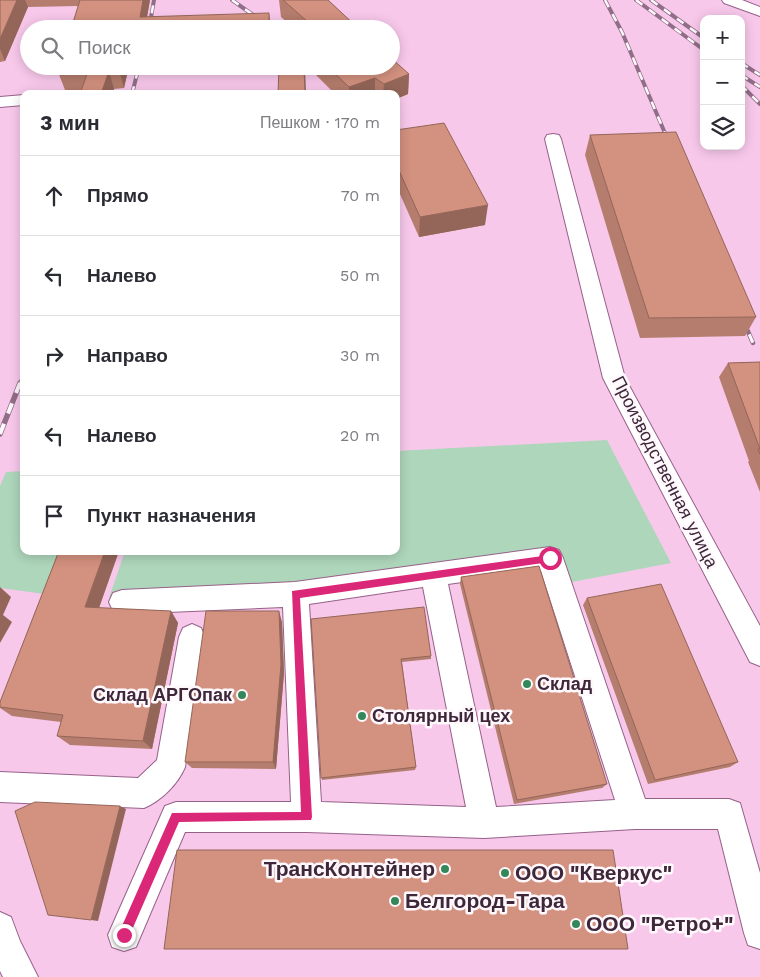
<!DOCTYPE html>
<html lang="ru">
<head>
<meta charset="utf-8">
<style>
  :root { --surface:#fff; --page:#f2f2f3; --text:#2b2b33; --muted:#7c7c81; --line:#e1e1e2 }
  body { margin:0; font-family:"Work Sans",sans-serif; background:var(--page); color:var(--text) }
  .controls { position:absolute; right:15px; top:15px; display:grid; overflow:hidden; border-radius:10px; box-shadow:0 2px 12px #0003 }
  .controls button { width:45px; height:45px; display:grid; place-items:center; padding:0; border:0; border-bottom:1px solid var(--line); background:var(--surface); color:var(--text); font:25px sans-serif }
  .stop { position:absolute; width:15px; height:15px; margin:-11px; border:4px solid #db2777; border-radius:50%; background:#fff }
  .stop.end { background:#db2777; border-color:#fff; box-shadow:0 1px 5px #0008 }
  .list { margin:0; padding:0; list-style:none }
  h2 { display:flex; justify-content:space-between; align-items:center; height:65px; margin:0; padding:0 20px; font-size:21px }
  h2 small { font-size:16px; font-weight:400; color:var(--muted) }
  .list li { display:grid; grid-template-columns:32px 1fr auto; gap:15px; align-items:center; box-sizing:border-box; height:80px; padding:0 20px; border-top:1px solid var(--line) }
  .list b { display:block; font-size:19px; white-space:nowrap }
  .list em { font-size:16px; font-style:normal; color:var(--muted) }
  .icon { flex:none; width:28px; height:28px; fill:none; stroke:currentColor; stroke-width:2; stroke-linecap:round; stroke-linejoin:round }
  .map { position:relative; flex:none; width:760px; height:977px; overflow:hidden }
  .search { position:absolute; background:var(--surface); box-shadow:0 2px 12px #0003; left:20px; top:20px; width:380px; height:55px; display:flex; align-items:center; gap:12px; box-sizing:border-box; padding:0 18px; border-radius:28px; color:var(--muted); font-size:19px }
  .panel { position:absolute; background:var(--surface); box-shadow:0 2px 12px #0003; left:20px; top:90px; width:380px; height:465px; border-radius:10px }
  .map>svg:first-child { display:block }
</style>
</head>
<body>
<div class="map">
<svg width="760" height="977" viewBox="0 0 760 977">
  <rect width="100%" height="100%" fill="#f8c8eb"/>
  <path fill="#aed6bb" d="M607 440 671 563 567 583 552 552 301 588 109 598 125 551H396V451Z
    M24 471V551H70L52 595 0 588V486L6 472Z"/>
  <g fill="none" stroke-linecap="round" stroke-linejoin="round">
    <g stroke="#966189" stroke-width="2">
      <path id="minor" d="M722 0H742L760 7V16L724 3Z
        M24 95V105L0 107V97Z
        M553 134 559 135 561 139 625 378 760 626V666L750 662 603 378 545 139 547 135Z
        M550 547 559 550 563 558 645 799H729L740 803 760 873V949L748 945 744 933 718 829H635L484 838 307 832H185L136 947 124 951 112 947 108 935 165 806 176 802H291L283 607 122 614 113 611 109 602 113 593 122 590 295 582ZM541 571 615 800 496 807 448 584ZM423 587 466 807 321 802 309 604Z
        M192 624 201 628 205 637 185 767C178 784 161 801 144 808L0 802V772L138 778 157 760 179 637 183 628Z
        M0 912 11 917 20 941 38 977H3L0 971Z"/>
    </g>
    <use href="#minor" fill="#fff" fill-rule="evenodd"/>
    <g stroke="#906e87" stroke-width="4">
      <path id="rail-far2" d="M232 0 273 29
        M605 0 622 32 670 145
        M636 0 704 50
        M651 0 704 38
        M149 29 154 0
        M741 63 760 75
        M741 75 760 87
        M741 85 760 104
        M132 94 139 66"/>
    </g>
    <g stroke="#906e87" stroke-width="4.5">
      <path id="rail-far1" d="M742 318 753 343
        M20 385 24 374"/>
    </g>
    <g stroke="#906e87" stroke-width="5.5">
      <path id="rail" d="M0 434 20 383"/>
    </g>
    <use href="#rail-far2" stroke="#fef8fc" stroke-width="2.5" stroke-dasharray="8" stroke-linecap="butt"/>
    <use href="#rail-far1" stroke="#fef8fc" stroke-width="3" stroke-dasharray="9" stroke-linecap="butt"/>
    <use href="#rail" stroke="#fef8fc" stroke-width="4" stroke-dasharray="11" stroke-linecap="butt"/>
  </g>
  <path fill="#b57d6d" d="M0 0H150L147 16 71 29 78 6 28 7 5 61 0 62Z
    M279 0H328L359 29H295L281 17Z
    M60 66H129L124 88 114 89 113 94H80L81 90H65L58 72Z
    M194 66H270V68L194 70Z
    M307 66H391L409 74 408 94 396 99V94H335Z
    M396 130 485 225 419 237 396 185Z
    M590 135 756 317 745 336 640 338 585 155Z
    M760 362V492L748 462 749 461 719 377 728 363Z
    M59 551H119L99 608 171 611 178 623 152 749 70 745 57 736 61 722 12 716 0 708V702Z
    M461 577 607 784 602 788 514 804 460 584Z
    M587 598 738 762 730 767 648 784 583 605Z
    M311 619 431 656V659L402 662 416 767 415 770 322 780Z
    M282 622 284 673 276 769 192 768 185 762Z"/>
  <path fill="#946659" d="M17 0H25L28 7 5 61 0 49V39Z
    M143 0H150L145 29 140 17Z
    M269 13 271 29H269Z
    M120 66H129L124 88 119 70Z
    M304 66H305L306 94H305Z
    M109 71 114 89 113 94H101Z
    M409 74 408 94 396 99V94H383L384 84Z
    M375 78V94H349V87Z
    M488 205 485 225 419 237 420 217Z
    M105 551H119L95 619 85 607Z
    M0 587 11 597 3 615 12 622 0 643Z
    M171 611 178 623 152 749 143 741Z
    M279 611 282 622 284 673 276 769 273 762Z
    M120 806 126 809 98 921 91 920Z"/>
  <path fill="#d3917f" stroke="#946659" d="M0 0H17L0 39Z
    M80 0H143L140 17 269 13V29H71Z
    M283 0H328L359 29H316Z
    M391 58 409 74 384 84 375 78 349 87 327 66H391Z
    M60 66H120L119 70 109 71 101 94H80L88 71 58 72Z
    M279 66H304L305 94H278Z
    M444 123 488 205 420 217 396 164V130Z
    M676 132 756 317 649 318 590 135Z
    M760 362V454L758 449H760L728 363Z
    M59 551H105L85 607 171 611 143 741 57 736 63 715 0 707V702Z
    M539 566 607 784 517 800 461 577Z
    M661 584 738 762 655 780 587 598Z
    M424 607 431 656 401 659 416 767 321 778 311 619Z
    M206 611H279L281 664 273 762H185Z
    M35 802 120 806 91 920 48 915 15 811Z
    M177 850H613L628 949H164Z"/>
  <path fill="#db2777" d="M550 555 554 558 550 562 300 598 312 817 311 820 179 822 128 939 124 941 120 939 118 935 172 813 301 812 292 591Z"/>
  <g fill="#348759" stroke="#fef8fc" stroke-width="2">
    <circle cx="527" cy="684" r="5"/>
    <circle cx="242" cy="695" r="5"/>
    <circle cx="362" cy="716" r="5"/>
    <circle cx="445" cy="869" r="5"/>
    <circle cx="505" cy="873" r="5"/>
    <circle cx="395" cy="901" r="5"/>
    <circle cx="576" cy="924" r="5"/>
  </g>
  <g text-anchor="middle" stroke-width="5" stroke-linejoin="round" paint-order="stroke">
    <g font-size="18" fill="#3e2739" stroke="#fef8fc">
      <text transform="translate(665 472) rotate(63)" y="6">Производственная улица</text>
    </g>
    <g font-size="18" font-weight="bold" fill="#3e2739" stroke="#fef8fc" text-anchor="start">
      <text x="537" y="690">Склад</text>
      <text x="232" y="701" text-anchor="end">Склад АРГОпак</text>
      <text x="372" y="722">Столярный цех</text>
    </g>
    <g font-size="21" font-weight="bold" fill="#3e2739" stroke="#fef8fc" text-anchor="start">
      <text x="435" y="876" text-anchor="end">ТрансКонтейнер</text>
      <text x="515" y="880">ООО "Кверкус"</text>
      <text x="405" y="908">Белгород-Тара</text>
      <text x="586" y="931">ООО "Ретро+"</text>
    </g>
  </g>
</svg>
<div class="controls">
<button>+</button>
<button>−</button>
<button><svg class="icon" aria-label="layers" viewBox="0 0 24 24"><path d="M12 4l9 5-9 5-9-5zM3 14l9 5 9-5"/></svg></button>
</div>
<div class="stop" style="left:550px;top:558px"></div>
<div class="stop end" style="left:124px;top:935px"></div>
<div class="search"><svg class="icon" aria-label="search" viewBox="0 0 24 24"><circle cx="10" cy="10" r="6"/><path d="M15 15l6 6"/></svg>Поиск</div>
<section class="panel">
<h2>3 мин<small>Пешком · 170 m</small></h2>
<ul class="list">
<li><svg class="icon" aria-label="ahead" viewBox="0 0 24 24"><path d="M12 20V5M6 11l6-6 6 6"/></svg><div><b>Прямо</b></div><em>70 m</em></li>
<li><svg class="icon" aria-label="left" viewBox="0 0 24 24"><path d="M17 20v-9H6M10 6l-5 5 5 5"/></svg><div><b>Налево</b></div><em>50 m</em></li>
<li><svg class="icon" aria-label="right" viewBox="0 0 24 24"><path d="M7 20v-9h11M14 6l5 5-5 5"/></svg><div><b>Направо</b></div><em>30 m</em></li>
<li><svg class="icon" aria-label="left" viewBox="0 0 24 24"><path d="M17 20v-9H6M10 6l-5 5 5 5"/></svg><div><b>Налево</b></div><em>20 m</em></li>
<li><svg class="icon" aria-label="arrive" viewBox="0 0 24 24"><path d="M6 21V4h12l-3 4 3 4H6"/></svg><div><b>Пункт назначения</b></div></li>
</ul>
</section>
</div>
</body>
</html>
